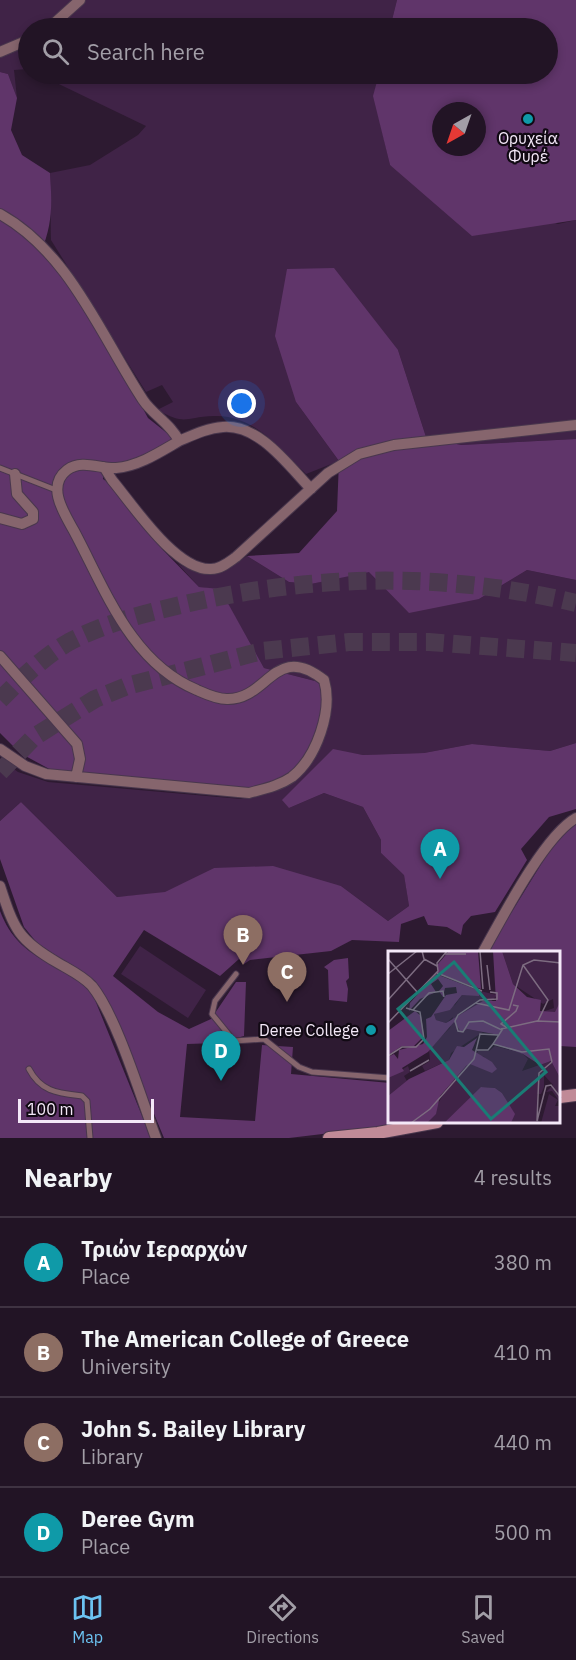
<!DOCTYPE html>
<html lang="en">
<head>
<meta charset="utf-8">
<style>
  :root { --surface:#221425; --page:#2e2132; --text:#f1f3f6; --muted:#a29ea7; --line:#3f3342; --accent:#6cc3f2 }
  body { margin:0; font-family:"IBM Plex Sans",sans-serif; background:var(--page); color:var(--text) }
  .compass { position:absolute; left:432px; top:102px; width:54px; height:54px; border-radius:50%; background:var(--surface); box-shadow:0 3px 9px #0003; rotate:220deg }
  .scale { position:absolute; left:18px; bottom:15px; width:136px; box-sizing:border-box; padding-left:6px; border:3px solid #f4e8f8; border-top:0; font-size:16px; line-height:21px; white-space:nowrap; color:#f4e8f8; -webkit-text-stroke:4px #110913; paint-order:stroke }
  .you { position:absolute; left:242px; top:404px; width:21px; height:21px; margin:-15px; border:4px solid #fff; border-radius:50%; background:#1a73e8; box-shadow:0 0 0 9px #1a73e833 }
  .badge { display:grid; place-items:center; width:39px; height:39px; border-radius:50%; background:var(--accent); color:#fff; font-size:20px; font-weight:700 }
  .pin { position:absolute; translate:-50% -50px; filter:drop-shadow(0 2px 3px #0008) }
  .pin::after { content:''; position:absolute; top:32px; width:21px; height:18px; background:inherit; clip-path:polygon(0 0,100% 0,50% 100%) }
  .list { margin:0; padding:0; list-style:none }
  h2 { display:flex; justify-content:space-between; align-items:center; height:78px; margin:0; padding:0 24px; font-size:26px }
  h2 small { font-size:20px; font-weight:400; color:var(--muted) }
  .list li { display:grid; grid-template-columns:39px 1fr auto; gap:18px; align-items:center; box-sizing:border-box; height:90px; padding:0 24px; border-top:2px solid var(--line) }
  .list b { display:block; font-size:22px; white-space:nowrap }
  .list p { margin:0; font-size:20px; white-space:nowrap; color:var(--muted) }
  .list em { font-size:20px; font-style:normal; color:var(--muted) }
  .icon { flex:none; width:33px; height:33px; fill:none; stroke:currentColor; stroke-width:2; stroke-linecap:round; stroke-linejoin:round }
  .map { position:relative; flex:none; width:576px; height:1138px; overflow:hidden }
  .search { position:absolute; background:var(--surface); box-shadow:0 3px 9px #0003; left:18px; right:18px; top:18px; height:66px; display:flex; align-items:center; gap:15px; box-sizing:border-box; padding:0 21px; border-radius:33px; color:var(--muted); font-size:22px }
  .sheet { height:438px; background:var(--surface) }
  nav { display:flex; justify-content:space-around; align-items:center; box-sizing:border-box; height:84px; border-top:2px solid var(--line); background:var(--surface); font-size:16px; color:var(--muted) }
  nav a { display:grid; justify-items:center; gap:3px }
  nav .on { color:var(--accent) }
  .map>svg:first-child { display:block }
</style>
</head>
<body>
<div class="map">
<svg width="576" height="1138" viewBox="0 0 576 1138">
  <rect width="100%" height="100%" fill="#2d1a31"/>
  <path fill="#402347" d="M0 0H397L390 28H28V69L14 70 17 98 8 74 0 72Z
    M38 74H379L374 96 390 165 558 224 576 220V439L461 445 426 437 398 350 296 402 339 461 306 474C281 450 254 414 214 416 183 417 188 426 157 410L173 402 162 385 146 392 51 240C50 218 52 196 50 173L90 165 138 135 146 126Z
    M247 556 289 582 311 584 369 571 479 599 527 570 576 580V743L550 751 472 744 424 753 363 755 333 750 289 808 324 793 363 807 381 840V853L404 874 409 906 388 921 341 886 214 868 165 893 117 897 21 802 0 821V759L18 772 48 782 241 799 271 791 315 681 264 668 220 590 199 587 178 564C211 579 217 575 247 556Z
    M140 946 206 990 188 1018 121 974Z"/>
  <path fill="#60356a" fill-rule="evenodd" d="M397 0H576V220L472 236 390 165 373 96 379 74H548V28H390ZM441 111H477V147H441Z
    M0 72 8 74 17 98 11 130 22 155 50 173C52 204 53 223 41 252L73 291 120 366 148 418 172 437 171 446 135 465 103 464V479L121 492 163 550 199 587 220 589 264 668 315 681 331 692 313 754 271 791 53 771 20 753 0 733Z
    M334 268 398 350 426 437 461 445 576 439V580L527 570 479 599 409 613 369 572 311 584 289 582 247 556 299 553 337 511 339 461 296 402 275 336 287 269Z
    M576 743V809L549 817 521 849 527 860 495 912 471 916 463 925 461 935 447 927 428 925 424 916 401 924 399 942 352 940 331 951 250 960 244 964 239 959 220 976 144 930 113 976 158 1012 189 1029 211 1019 236 982H246L244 1036 218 1043 187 1044 180 1117 255 1121 262 1045 293 1047 291 1074 390 1083V1122H423L289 1138H164L133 1063 95 981 37 943 24 927 0 859V821L21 802 117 897 165 892 214 868 273 866 341 886 388 921 409 906 404 875 381 853V840L363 807 324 793 289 808 282 800 333 749 363 755 424 753 472 744 550 751Z
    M576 824V1047L560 1046V952H487L556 840Z
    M0 911C21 966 64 959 93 995L151 1138H0Z
    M348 958 349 978 346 981 348 989 347 1002 329 1000 328 970 324 967 334 960Z"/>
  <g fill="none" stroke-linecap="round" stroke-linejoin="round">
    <path stroke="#4b394f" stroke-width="18" stroke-dasharray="18 9" stroke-linecap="butt" d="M0 700C21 679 43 657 69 642 105 623 146 613 185 604 315 574 446 572 576 603
      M0 772 34 737 95 699 127 686 262 651 349 642H429L576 653"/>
    <g stroke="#49374d" stroke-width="7">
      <path id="lane" d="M0 468 56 490
        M236 974 215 1001 212 1014 234 1041 264 1039 299 1067 312 1072 390 1078
        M29 1069C41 1092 58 1093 82 1096L87 1101 90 1138"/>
    </g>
    <g stroke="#49374d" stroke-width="12">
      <path id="street" d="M49 28 80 0
        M0 52 28 40
        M0 214C70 253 101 336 143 400 153 415 171 424 179 441 160 452 139 466 116 468 100 469 82 459 67 470 46 486 64 513 74 531 105 589 131 663 197 690 206 694 216 699 227 699 268 700 275 641 324 680 333 710 317 757 292 777 279 786 264 789 249 793L46 774 25 766 0 749
        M179 441C193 435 207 428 223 427 259 424 288 465 311 489
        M104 467 112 480C133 505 176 571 211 569 221 569 229 562 236 557L328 473 359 454 394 445 576 425
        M0 518 22 524 33 519V512L17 494 15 474
        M0 656 77 744 80 759 76 777
        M0 886C14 929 18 940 58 963 70 970 83 976 92 986 117 1017 141 1098 156 1138
        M483 952C502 918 544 836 576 818"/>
    </g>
    <g stroke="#49374d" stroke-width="14">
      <path id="secondary" d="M560 1097 576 1095
        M329 1138 378 1133 437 1122"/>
    </g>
    <use href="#lane" stroke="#86656d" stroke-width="5"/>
    <use href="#street" stroke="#86656d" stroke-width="10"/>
    <use href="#secondary" stroke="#c08a97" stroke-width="12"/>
  </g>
  <g fill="#0f9aa8" stroke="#110913" stroke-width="2">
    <circle cx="528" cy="119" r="6"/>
    <circle cx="371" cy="1030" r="6"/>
  </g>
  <g text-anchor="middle" stroke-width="4.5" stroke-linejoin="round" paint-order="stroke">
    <g font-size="16" fill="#f4e8f8" stroke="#110913">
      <text x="528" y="144">Ορυχεία<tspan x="528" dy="18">Φυρέ</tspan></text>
      <text x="359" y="1036" text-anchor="end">Deree College</text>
    </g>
  </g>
  <g transform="translate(388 951)">
    <rect width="172" height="172" fill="#2d1a31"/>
    <path d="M114 0H172V51L168 61H154L166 57 165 48 155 53 125 33ZM92 40 109 44 79 78 95 81 63 102 61 109 37 120 34 115 42 110 41 97 62 77 65 66 58 72 48 69 46 63 67 54 74 44ZM107 95 134 102 140 108 134 120 163 110 172 127V151L164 140 158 141 165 134 156 124V136L153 143H149L151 172H123L126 163 114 142 107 137 94 136 56 172H39L64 128 78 115 97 106 88 104 90 100H101ZM20 115 22 121 16 125 19 130 0 145V127ZM161 143 170 149 167 155H172V172H153Z" fill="#402347"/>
    <path d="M61 0H90L93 38 50 23V13ZM105 0H114L125 33 139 46 153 49 152 60 167 61 172 51V127L163 110 152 114 135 103 106 93 111 84 79 78 73 81 66 71 40 101 14 117 16 120 0 127V106L6 103 10 108 11 99 35 93 39 86 38 68 43 66 58 44 69 42 68 36 57 37 55 46 51 40 55 35 50 28 43 33 48 41 32 48 21 60 22 52 48 23 92 40 91 45 74 44 62 59 46 63 48 69 58 72 95 50H108ZM27 60 33 65 36 85 25 96 14 95 0 104V80ZM89 87 84 99 104 111 109 118 104 122 82 113 78 115 52 145 48 163 39 172H0V145L21 128 61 109 69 95 76 96ZM93 136 107 137 114 142 127 163 123 172H56Z" fill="#60356a"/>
    <path fill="none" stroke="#7d6c81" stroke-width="1.5" d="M34 0 36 8 49 15M92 0 95 38M57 3H78M0 8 30 42M99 14 102 39M135 14 160 49 150 70M49 22 94 40M0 23 29 0M102 41 109 42V48L92 49 70 64 67 70 70 80 75 81 81 71 95 70 114 79 105 93 134 101 161 98 164 111M0 49 37 8M88 52 121 59 135 14 146 9 173 12M25 59 41 42 55 40 56 46M0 72 50 20 49 12 59 0M118 76 113 73 128 60 130 55 125 54M113 78 149 70 173 71M89 99H100L105 93M0 105 14 96H28L36 88 32 61 18 57M164 111 151 122 149 170 158 135 163 134 173 147M22 120 41 109M23 172 42 158 86 108 92 83 110 84"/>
    <path fill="#1a7c75" fill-opacity="0.15" stroke="#1a7c75" stroke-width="3" d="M66 11 158 121 103 168 10 58Z"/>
    <rect width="172" height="172" fill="none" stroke="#f4e8f8" stroke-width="3"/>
  </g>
</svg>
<svg class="compass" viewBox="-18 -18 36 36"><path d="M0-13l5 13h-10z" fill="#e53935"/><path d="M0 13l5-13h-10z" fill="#a29ea7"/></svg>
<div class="scale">100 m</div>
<div class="you"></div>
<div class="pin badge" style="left:440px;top:879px;background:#0f9aa8">A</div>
<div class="pin badge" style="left:243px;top:965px;background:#8d6e63">B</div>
<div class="pin badge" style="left:287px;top:1002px;background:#8d6e63">C</div>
<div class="pin badge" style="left:221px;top:1081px;background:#0f9aa8">D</div>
<div class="search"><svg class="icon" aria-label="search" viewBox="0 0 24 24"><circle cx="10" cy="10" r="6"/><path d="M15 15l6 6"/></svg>Search here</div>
</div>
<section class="sheet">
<h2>Nearby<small>4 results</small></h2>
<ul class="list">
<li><span class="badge" style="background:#0f9aa8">A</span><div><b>Τριών Ιεραρχών</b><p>Place</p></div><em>380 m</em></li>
<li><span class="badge" style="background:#8d6e63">B</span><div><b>The American College of Greece</b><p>University</p></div><em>410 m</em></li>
<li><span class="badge" style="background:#8d6e63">C</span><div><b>John S. Bailey Library</b><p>Library</p></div><em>440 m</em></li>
<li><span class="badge" style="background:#0f9aa8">D</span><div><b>Deree Gym</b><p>Place</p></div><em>500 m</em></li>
</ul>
</section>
<nav>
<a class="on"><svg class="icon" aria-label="map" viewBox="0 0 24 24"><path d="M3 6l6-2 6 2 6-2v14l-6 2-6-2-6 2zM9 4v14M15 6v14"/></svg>Map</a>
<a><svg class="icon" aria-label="directions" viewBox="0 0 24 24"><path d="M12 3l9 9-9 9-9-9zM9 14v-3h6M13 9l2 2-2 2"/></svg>Directions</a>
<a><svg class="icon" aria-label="saved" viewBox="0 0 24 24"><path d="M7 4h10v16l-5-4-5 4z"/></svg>Saved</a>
</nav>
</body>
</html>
